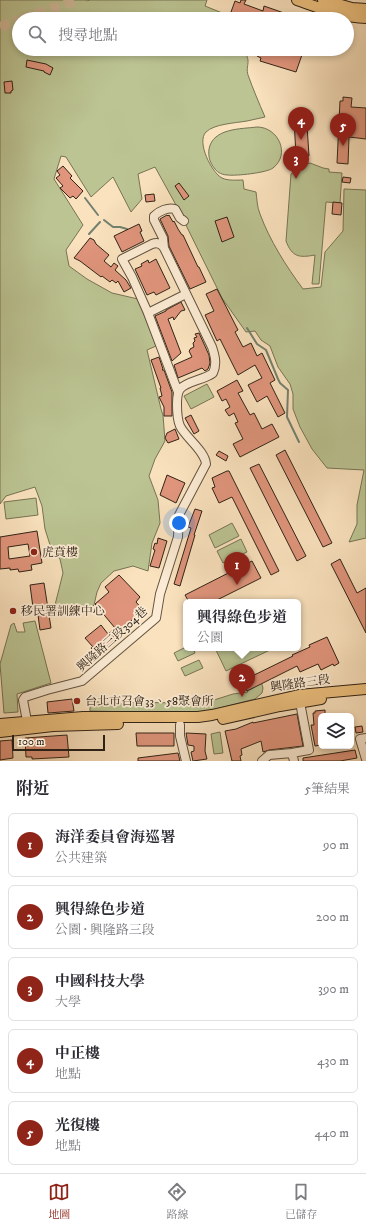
<!DOCTYPE html>
<html lang="zh-TW">
<head>
<meta charset="utf-8">
<style>
  :root { --surface:#fff; --page:#f2f2f3; --text:#2b2b33; --muted:#7c7c81; --line:#e1e1e2; --accent:#8f2418 }
  body { margin:0; font-family:"IM FELL DW Pica","Noto Serif TC",serif; background:var(--page); color:var(--text) }
  .controls { position:absolute; right:12px; bottom:12px; display:grid; overflow:hidden; border-radius:6px; box-shadow:0 2px 6px #0003 }
  .controls button { width:36px; height:36px; display:grid; place-items:center; padding:0; border:0; border-bottom:1px solid var(--line); background:var(--surface); color:var(--text); font:20px sans-serif }
  .scale { position:absolute; left:12px; bottom:10px; width:93px; box-sizing:border-box; padding-left:4px; border:2px solid #302316; border-top:0; font-size:11px; line-height:14px; white-space:nowrap; color:#302316; -webkit-text-stroke:3px #fcecd5; paint-order:stroke }
  .you { position:absolute; left:179px; top:523px; width:14px; height:14px; margin:-10px; border:3px solid #fff; border-radius:50%; background:#1a73e8; box-shadow:0 0 0 6px #1a73e833 }
  .badge { display:grid; place-items:center; width:26px; height:26px; border-radius:50%; background:var(--accent); color:#fff; font-size:13px; font-weight:700 }
  .pin { position:absolute; translate:-50% -33px; filter:drop-shadow(0 1px 2px #0008) }
  .pin::after { content:''; position:absolute; top:21px; width:14px; height:12px; background:inherit; clip-path:polygon(0 0,100% 0,50% 100%) }
  .popup { position:absolute; left:183px; top:599px; width:118px; height:52px; box-sizing:border-box; display:grid; place-content:center; border-radius:6px; background:var(--surface); filter:drop-shadow(0 1px 3px #0005); font-size:13px; white-space:nowrap; color:var(--muted) }
  .popup b { font-size:15px; color:var(--text) }
  .popup::after { content:''; position:absolute; left:50%; top:100%; margin-left:-8px; border:8px solid transparent; border-top-color:var(--surface) }
  .list { margin:0; padding:0; list-style:none }
  h2 { display:flex; justify-content:space-between; align-items:center; height:52px; margin:0; padding:0 16px; font-size:17px }
  h2 small { font-size:13px; font-weight:400; color:var(--muted) }
  .list li { display:grid; grid-template-columns:26px 1fr auto; gap:12px; align-items:center; box-sizing:border-box; height:64px; margin:0 8px 8px; padding:0 8px; border:1px solid var(--line); border-radius:6px }
  .list b { display:block; font-size:15px; white-space:nowrap }
  .list p { margin:0; font-size:13px; white-space:nowrap; color:var(--muted) }
  .list em { font-size:13px; font-style:normal; color:var(--muted) }
  .icon { flex:none; width:22px; height:22px; fill:none; stroke:currentColor; stroke-width:2; stroke-linecap:round; stroke-linejoin:round }
  .map { position:relative; flex:none; width:366px; height:761px; overflow:hidden }
  .search { position:absolute; background:var(--surface); box-shadow:0 2px 6px #0003; left:12px; right:12px; top:12px; height:44px; display:flex; align-items:center; gap:10px; box-sizing:border-box; padding:0 14px; border-radius:22px; color:var(--muted); font-size:15px }
  .sheet { height:412px; background:var(--surface) }
  nav { display:flex; justify-content:space-around; align-items:center; box-sizing:border-box; height:56px; border-top:1px solid var(--line); background:var(--surface); font-size:11px; color:var(--muted) }
  nav a { display:grid; justify-items:center; gap:2px }
  nav .on { color:var(--accent) }
  .map>svg:first-child { display:block }
</style>
</head>
<body>
<div class="map">
<svg width="366" height="761" viewBox="0 0 366 761">
  <rect width="100%" height="100%" fill="#fae2be"/>
  <filter id="stains"><feTurbulence type="fractalNoise" baseFrequency=".005" numOctaves="4"/><feColorMatrix values="0 0 0 0 .2 0 0 0 0 .09 0 0 0 0 .02 0 0 0 .5 -.17"/></filter>
  <radialGradient id="worn" r=".72"><stop offset=".6" stop-color="#630" stop-opacity="0"/><stop offset="1" stop-color="#630" stop-opacity=".3"/></radialGradient>
  <path fill="#bcc493" stroke="#767454" d="M0 0H86L87 1 90 0H207L205 6 227 15 226 19H19V49H242C253 61 245 65 248 75 253 89 259 103 265 117 259 118 253 120 247 121 235 123 214 124 206 132 196 142 212 173 222 178 228 181 237 180 243 180L244 189 256 192C257 199 257 207 260 214 270 241 286 266 303 289L321 287 325 252 343 231 344 189 366 190V538L349 542 357 524V505L364 470 327 468 312 449 300 427 293 409V394L290 384 278 367 270 346 261 340 255 331 246 332 222 298 176 205 155 167 138 174 142 199 131 212 113 177 91 197 66 157 61 156 54 179 83 225 66 250 69 266 87 279 112 293 138 299 156 346 147 350 161 409 163 415 165 441 155 459 149 476 158 500 160 523 152 543 148 571 133 566 114 571 101 583 97 592 94 605 87 612 79 610 53 613 63 573 60 559 51 548 45 529 42 506 35 487 6 496 0 504Z
    M257 127C278 127 291 154 273 168 266 173 236 176 228 175 223 175 218 173 215 169 210 163 208 157 209 149 213 128 241 129 257 127Z
    M310 163 323 168 329 169V172L342 173 340 203 326 202 319 284H312L315 255C299 258 292 257 286 241L291 174 300 166Z
    M207 384 214 397 191 409 184 396Z
    M36 498 38 515 6 519 4 502Z
    M232 523 239 536 215 548 209 535Z
    M241 539 247 552 223 563 217 551Z
    M35 621 51 683 17 694 18 712 4 713 0 664 11 625 14 623 17 632H25L23 623Z
    M186 647 193 648 195 653 178 661 174 653Z
    M215 648H274L226 671Z
    M199 660 203 668 185 676 181 668Z
    M261 681 263 688 262 693 255 699 208 711 183 713 90 711V702L192 703 214 700 233 694 248 692 246 689Z
    M220 732 223 753 214 754 211 734Z"/>
  <g fill="none" stroke-linecap="round" stroke-linejoin="round">
    <path stroke="#738170" stroke-width="2" d="M85 198 98 215
      M104 220 113 227H120L127 229
      M89 234 100 222
      M247 328 257 344 266 350 278 379 280 383 288 390 287 417 299 442"/>
  </g>
  <path fill="#e0957c" stroke="#302316" fill-rule="evenodd" d="M241 0H246L244 4 263 11 264 6 284 13 282 19H251L231 12 235 1 240 3Z
    M257 49H304L296 72 260 61 261 58 257 56 258 54 255 53Z
    M27 60 46 64 53 68 50 75 44 72V71L26 67Z
    M12 81 13 90 11 91V93H5L4 82Z
    M343 97 352 98 351 107 366 108V139L349 137 348 164 337 163 340 101H343Z
    M309 118 310 125H307L309 156H296L294 119Z
    M63 166 72 176 70 178 83 191 76 199 73 196 70 198 60 188 63 186 56 178 60 175 57 171Z
    M343 177 351 178 350 183 342 182Z
    M179 183 189 196 184 200 175 186Z
    M154 194 155 201 146 202 145 195Z
    M333 202 342 203 341 215 332 214Z
    M167 215 168 216 169 215 173 222 174 221 178 229 182 235H183L198 267H199L206 282 190 289 169 246 168 236 160 219Z
    M227 217 234 237 222 242 215 221Z
    M139 224 142 231 140 232 144 241 122 252 114 236Z
    M90 238 94 240 96 244 109 255 104 261 111 267 114 263 118 266 115 270 126 280 131 288 124 292 118 281 116 283 112 280 110 282 102 276 101 277 80 261 74 258Z
    M156 259 170 288 156 295 154 292 147 295 135 269 142 266 141 264 148 260 149 263Z
    M217 289 238 330 235 332 243 347 251 343 257 356 262 353 275 380 270 383 285 413 278 417 267 396 257 402 248 385 262 378 255 365 238 375 220 339 217 341 205 315 214 311 206 294Z
    M181 302 185 310 181 311 174 320 173 317 168 319 181 353 172 361 155 316 166 311V310Z
    M199 333 209 355 210 363 208 369 205 371 202 368 178 378 174 365 192 357 189 351 190 350V349L194 347 193 343 195 341 194 338 197 337 195 334Z
    M159 357 163 369 162 370H164L172 392V416H164V407L159 397 162 396 160 388H161L151 360Z
    M237 380 243 391 238 393 250 415 254 413 262 429 272 424 279 437 240 457 233 444 243 439 235 423 238 422 234 413 229 416 225 410 230 407 226 399 222 401 217 391Z
    M191 415 199 431 194 434 185 418Z
    M175 429 179 439 168 443 165 438 167 433Z
    M285 450 332 543 323 547 276 455Z
    M219 451 228 456 226 461 216 455Z
    M259 464 306 556 297 561 250 468Z
    M227 471H229L279 571 271 575 232 497 219 503 212 488 215 487 212 478Z
    M167 475 185 483 176 503 160 495Z
    M195 509 202 511 194 535H195L180 586 174 584 191 528 188 527Z
    M37 531 42 563 31 565 32 570 19 572 18 569 10 570V568L0 569V537ZM28 544 30 556 9 559 8 547Z
    M158 538 167 541 159 568 150 566 155 550 153 549 155 543 157 544Z
    M340 559 357 593 366 588V633L331 564Z
    M252 561 261 578 213 602H189L185 595Z
    M119 575 140 597 136 602 143 610 113 637 115 640 97 655 91 648 93 647 85 638 101 625 108 634 115 628 95 604 109 592 105 587Z
    M44 583 51 628 40 630 38 615H34L30 585Z
    M327 637 339 663 334 666 333 664 321 670 318 664 300 672 297 666 247 691 242 681 293 656 292 655 310 647 309 645Z
    M72 699 74 711 48 713 47 702Z
    M325 710V716H321V745L315 746 311 725H314L313 713H315V711Z
    M297 714 303 746 269 750 263 752 261 741 241 749 242 755 240 756 241 761H232L225 731 236 729 253 722V723Z
    M362 726 363 732 356 733 355 727Z
    M136 733H174V746H137Z
    M186 733 206 734 205 751 207 759 193 761 191 752 194 751V746L188 745Z
    M67 735 69 757 32 759V757H26L25 738Z
    M12 740 13 758 0 760V741Z
    M355 750 357 758 340 761H303V758Z
    M178 753 180 761H138V758Z"/>
  <g fill="none" stroke-linecap="round" stroke-linejoin="round">
    <path stroke="#d2bc9c" stroke-width="10" stroke-dasharray="10 5" stroke-linecap="butt" d="M22 19 77 0
      M0 27 19 20"/>
    <g stroke="#625340" stroke-width="10">
      <path id="minor" d="M164 248 163 238 154 220V216C159 211 168 207 175 209L180 218 184 221
        M148 313 178 392
        M22 725 27 721 23 700 25 697 47 690 82 681 156 618 160 594 178 537 179 515 206 464C205 451 186 438 180 426 177 419 177 412 177 404 177 400 177 393 180 389 187 381 204 380 213 373 217 364 215 356 212 347L164 248C161 243 157 242 152 244L122 259 132 277 148 313 186 294
        M180 725V736L186 761
        M366 738 360 739 366 759
        M262 761 269 755 292 753
        M294 761 292 753 309 750 299 697"/>
    </g>
    <g stroke="#302316" stroke-width="12">
      <path id="major" d="M297 0C320 8 342 17 366 18
        M323 0 352 8 366 9
        M223 719 280 706 321 699
        M0 724 83 717H198L212 715 299 695 366 689
        M0 732 53 726 118 724"/>
    </g>
    <use href="#minor" stroke="#fcecd5" stroke-width="8"/>
    <use href="#major" stroke="#edc17f" stroke-width="10"/>
  </g>
  <g fill="#8f2418" stroke="#fcecd5" stroke-width="1.5">
    <circle cx="34" cy="552" r="4"/>
    <circle cx="13" cy="611" r="4"/>
    <circle cx="77" cy="701" r="4"/>
  </g>
  <g text-anchor="middle" stroke-width="3.5" stroke-linejoin="round" paint-order="stroke">
    <g font-size="12" fill="#302316" stroke="#fcecd5" text-anchor="start">
      <text x="42" y="556">虎賁樓</text>
      <text x="21" y="615">移民署訓練中心</text>
      <text x="85" y="705">台北市召會33、58聚會所</text>
    </g>
    <g font-size="12" fill="#302316" stroke="#fcecd5">
      <text transform="translate(112 639) rotate(-42)" y="4">興隆路三段304巷</text>
      <text transform="translate(300 683) rotate(-8)" y="4">興隆路三段</text>
    </g>
  </g>
  <rect width="100%" height="100%" filter="url(#stains)"/>
  <rect width="100%" height="100%" fill="url(#worn)"/>
</svg>
<div class="controls">
<button><svg class="icon" aria-label="layers" viewBox="0 0 24 24"><path d="M12 4l9 5-9 5-9-5zM3 14l9 5 9-5"/></svg></button>
</div>
<div class="scale">100 m</div>
<div class="you"></div>
<div class="pin badge" style="left:237px;top:585px">1</div>
<div class="pin badge" style="left:242px;top:697px">2</div>
<div class="popup"><b>興得綠色步道</b>公園</div>
<div class="pin badge" style="left:296px;top:179px">3</div>
<div class="pin badge" style="left:301px;top:140px">4</div>
<div class="pin badge" style="left:343px;top:146px">5</div>
<div class="search"><svg class="icon" aria-label="search" viewBox="0 0 24 24"><circle cx="10" cy="10" r="6"/><path d="M15 15l6 6"/></svg>搜尋地點</div>
</div>
<section class="sheet">
<h2>附近<small>5筆結果</small></h2>
<ul class="list">
<li><span class="badge">1</span><div><b>海洋委員會海巡署</b><p>公共建築</p></div><em>90 m</em></li>
<li><span class="badge">2</span><div><b>興得綠色步道</b><p>公園 · 興隆路三段</p></div><em>200 m</em></li>
<li><span class="badge">3</span><div><b>中國科技大學</b><p>大學</p></div><em>390 m</em></li>
<li><span class="badge">4</span><div><b>中正樓</b><p>地點</p></div><em>430 m</em></li>
<li><span class="badge">5</span><div><b>光復樓</b><p>地點</p></div><em>440 m</em></li>
</ul>
</section>
<nav>
<a class="on"><svg class="icon" aria-label="map" viewBox="0 0 24 24"><path d="M3 6l6-2 6 2 6-2v14l-6 2-6-2-6 2zM9 4v14M15 6v14"/></svg>地圖</a>
<a><svg class="icon" aria-label="directions" viewBox="0 0 24 24"><path d="M12 3l9 9-9 9-9-9zM9 14v-3h6M13 9l2 2-2 2"/></svg>路線</a>
<a><svg class="icon" aria-label="saved" viewBox="0 0 24 24"><path d="M7 4h10v16l-5-4-5 4z"/></svg>已儲存</a>
</nav>
</body>
</html>
